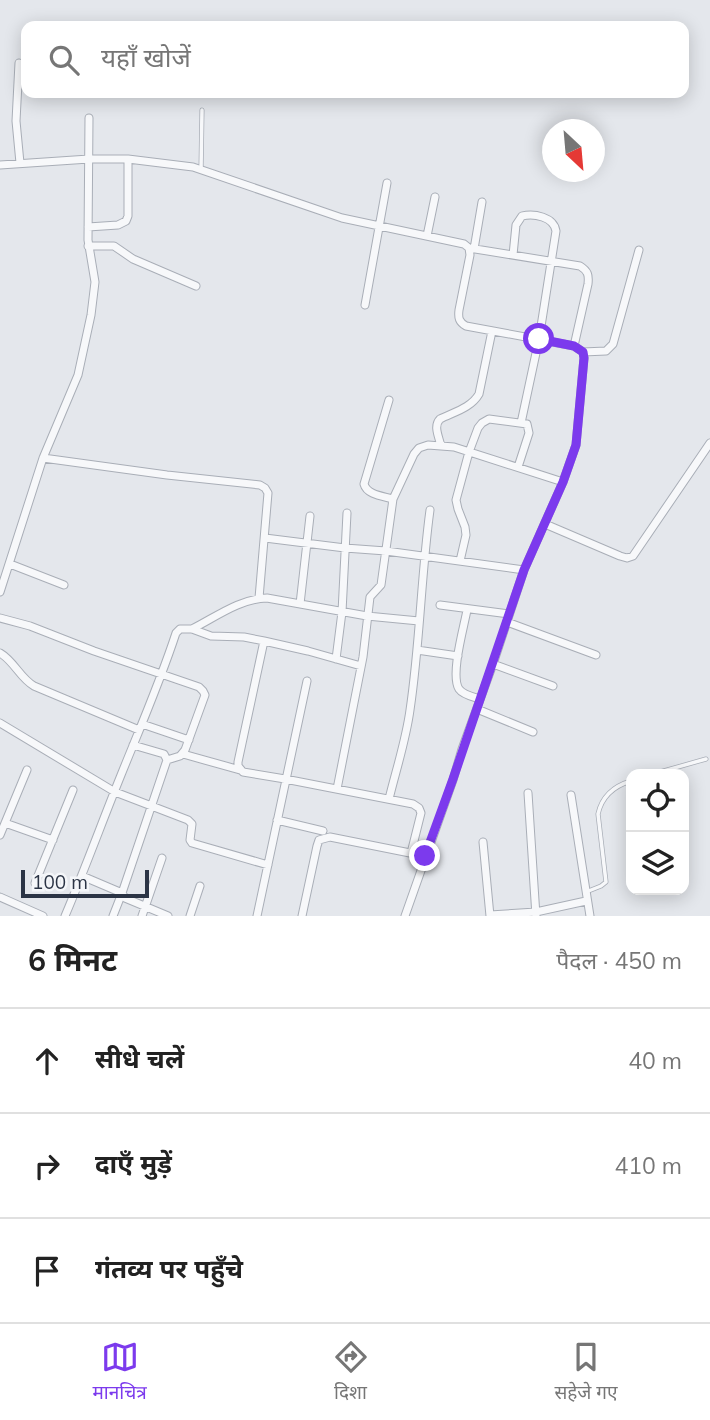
<!DOCTYPE html>
<html lang="hi">
<head>
<meta charset="utf-8">
<style>
  :root { --surface:#fff; --page:#f2f2f2; --text:#222; --muted:#767676; --line:#e0e0e0; --accent:#7c3aed }
  body { margin:0; font-family:Mulish,"Noto Sans Devanagari",sans-serif; background:var(--page); color:var(--text) }
  .controls { position:absolute; right:21px; bottom:21px; display:grid; overflow:hidden; border-radius:14px; box-shadow:0 4px 18px #0003 }
  .controls button { width:63px; height:63px; display:grid; place-items:center; padding:0; border:0; border-bottom:2px solid var(--line); background:var(--surface); color:var(--text); font:35px sans-serif }
  .compass { position:absolute; left:542px; top:119px; width:63px; height:63px; border-radius:50%; background:var(--surface); box-shadow:0 4px 18px #0003; rotate:154deg }
  .scale { position:absolute; left:21px; bottom:18px; width:128px; box-sizing:border-box; padding-left:7px; border:4px solid #2b3445; border-top:0; font-size:19px; line-height:24px; white-space:nowrap; color:#2b3445; -webkit-text-stroke:5px #f4f6f9; paint-order:stroke }
  .stop { position:absolute; width:21px; height:21px; margin:-16px; border:5px solid #7c3aed; border-radius:50%; background:#fff }
  .stop.end { background:#7c3aed; border-color:#fff; box-shadow:0 2px 7px #0008 }
  .list { margin:0; padding:0; list-style:none }
  h2 { display:flex; justify-content:space-between; align-items:center; height:91px; margin:0; padding:0 28px; font-size:30px }
  h2 small { font-size:23px; font-weight:400; color:var(--muted) }
  .list li { display:grid; grid-template-columns:46px 1fr auto; gap:21px; align-items:center; box-sizing:border-box; height:105px; padding:0 28px; border-top:2px solid var(--line) }
  .list b { display:block; font-size:26px; white-space:nowrap }
  .list em { font-size:23px; font-style:normal; color:var(--muted) }
  .icon { flex:none; width:38px; height:38px; fill:none; stroke:currentColor; stroke-width:2; stroke-linecap:round; stroke-linejoin:round }
  .map { position:relative; flex:none; width:710px; height:916px; overflow:hidden }
  .search { position:absolute; background:var(--surface); box-shadow:0 4px 18px #0003; left:21px; right:21px; top:21px; height:77px; display:flex; align-items:center; gap:18px; box-sizing:border-box; padding:0 24px; border-radius:14px; color:var(--muted); font-size:26px }
  .sheet { height:406px; background:var(--surface) }
  nav { display:flex; justify-content:space-around; align-items:center; box-sizing:border-box; height:98px; border-top:2px solid var(--line); background:var(--surface); font-size:19px; color:var(--muted) }
  nav a { display:grid; justify-items:center; gap:4px }
  nav .on { color:var(--accent) }
  .map>svg:first-child { display:block }
</style>
</head>
<body>
<div class="map">
<svg width="710" height="916" viewBox="0 0 710 916">
  <rect width="100%" height="100%" fill="#e4e7ec"/>
  <g fill="none" stroke-linecap="round" stroke-linejoin="round">
    <g stroke="#a9aeb7" stroke-width="5">
      <path id="service" d="M201 170 202 110
        M653 774 706 759
        M586 892 601 886 606 882 598 814C602 796 614 786 631 781"/>
    </g>
    <g stroke="#a9aeb7" stroke-width="9">
      <path id="minor" d="M19 63 16 121 20 163
        M0 165 89 159H128L193 167 342 218 464 244 469 248 470 255 459 310C458 318 459 322 466 326L574 346 583 352 584 358 576 445 563 482 524 570 493 664 462 749 453 780 405 916
        M88 227 118 225 126 221 128 216V159
        M427 236 435 197
        M88 246H114L133 259 196 286
        M469 248 580 266C588 271 589 275 588 284L574 346
        M474 249 482 202
        M513 255 516 225 522 216C534 213 554 217 556 231L539 339 521 423
        M365 305 387 183
        M583 352 606 351 613 344 639 250
        M389 400 364 484C367 495 383 496 393 499
        M441 446C439 437 433 426 440 419 454 412 471 408 479 394L492 331
        M43 458 167 475 260 485 265 488 268 493 259 598
        M545 524 620 556 627 558 633 556 710 443
        M265 538 345 548 386 551 524 570
        M460 561 466 535 465 527 458 509 456 500 469 452 478 428 482 423 489 419 527 424 529 433 518 467
        M10 564 64 585
        M0 592 43 458 78 375 91 315 95 282 88 240 89 118
        M300 604 310 516
        M440 605 509 614
        M467 610C464 627 450 675 459 689 463 695 474 697 480 699
        M0 618 30 626 94 651 199 687 203 691 205 695 185 750 180 756 167 760
        M507 622 596 655
        M192 629C216 617 239 599 267 598L367 616 419 621
        M264 641 238 762V766L243 772 285 779 413 804 419 808 421 813 411 853
        M417 650 458 656
        M0 653C14 661 20 678 34 686L139 730
        M336 659 342 612 347 513
        M493 664 553 686
        M477 709 533 732
        M0 723 115 792 188 820 192 824 190 840 192 843 268 865
        M142 724 189 740
        M133 745 164 754 167 760 122 893 125 898 168 916
        M183 754 240 770
        M337 789 363 657 370 597 381 585 393 499 414 454 419 448 428 445 454 447 563 482
        M528 793 536 916
        M571 795 590 916
        M389 799C396 770 406 740 410 710 420 643 421 576 430 510
        M277 820 323 831
        M5 823 53 840
        M0 835 27 770
        M483 842 490 916
        M82 876 122 893 113 916
        M35 883 73 790
        M0 897 43 916
        M490 915 536 912 586 901
        M65 916C85 869 102 822 121 775 140 728 160 682 176 633L180 629H192L211 636 244 637 264 641 308 651 361 666
        M142 916 162 858
        M190 916 200 886
        M257 916 307 681
        M302 916 317 846 319 840 330 837 425 856"/>
    </g>
    <use href="#service" stroke="#f7f8fa" stroke-width="3.5"/>
    <use href="#minor" stroke="#f7f8fa" stroke-width="7"/>
  </g>
  <g fill="none" stroke-linecap="round" stroke-linejoin="round">
    <path stroke="#7c3aed" stroke-width="9" d="M425 856 453 779 524 570 563 482 576 445 584 358 583 352 574 346 539 339"/>
  </g>
</svg>
<div class="controls">
<button><svg class="icon" aria-label="locate" viewBox="0 0 24 24"><circle cx="12" cy="12" r="6"/><path d="M12 2v4M12 18v4M2 12h4M18 12h4"/></svg></button>
<button><svg class="icon" aria-label="layers" viewBox="0 0 24 24"><path d="M12 4l9 5-9 5-9-5zM3 14l9 5 9-5"/></svg></button>
</div>
<svg class="compass" viewBox="-18 -18 36 36"><path d="M0-13l5 13h-10z" fill="#e53935"/><path d="M0 13l5-13h-10z" fill="#767676"/></svg>
<div class="scale">100 m</div>
<div class="stop" style="left:539px;top:339px"></div>
<div class="stop end" style="left:425px;top:856px"></div>
<div class="search"><svg class="icon" aria-label="search" viewBox="0 0 24 24"><circle cx="10" cy="10" r="6"/><path d="M15 15l6 6"/></svg>यहाँ खोजें</div>
</div>
<section class="sheet">
<h2>6 मिनट<small>पैदल · 450 m</small></h2>
<ul class="list">
<li><svg class="icon" aria-label="ahead" viewBox="0 0 24 24"><path d="M12 20V5M6 11l6-6 6 6"/></svg><div><b>सीधे चलें</b></div><em>40 m</em></li>
<li><svg class="icon" aria-label="right" viewBox="0 0 24 24"><path d="M7 20v-9h11M14 6l5 5-5 5"/></svg><div><b>दाएँ मुड़ें</b></div><em>410 m</em></li>
<li><svg class="icon" aria-label="arrive" viewBox="0 0 24 24"><path d="M6 21V4h12l-3 4 3 4H6"/></svg><div><b>गंतव्य पर पहुँचे</b></div></li>
</ul>
</section>
<nav>
<a class="on"><svg class="icon" aria-label="map" viewBox="0 0 24 24"><path d="M3 6l6-2 6 2 6-2v14l-6 2-6-2-6 2zM9 4v14M15 6v14"/></svg>मानचित्र</a>
<a><svg class="icon" aria-label="directions" viewBox="0 0 24 24"><path d="M12 3l9 9-9 9-9-9zM9 14v-3h6M13 9l2 2-2 2"/></svg>दिशा</a>
<a><svg class="icon" aria-label="saved" viewBox="0 0 24 24"><path d="M7 4h10v16l-5-4-5 4z"/></svg>सहेजे गए</a>
</nav>
</body>
</html>
